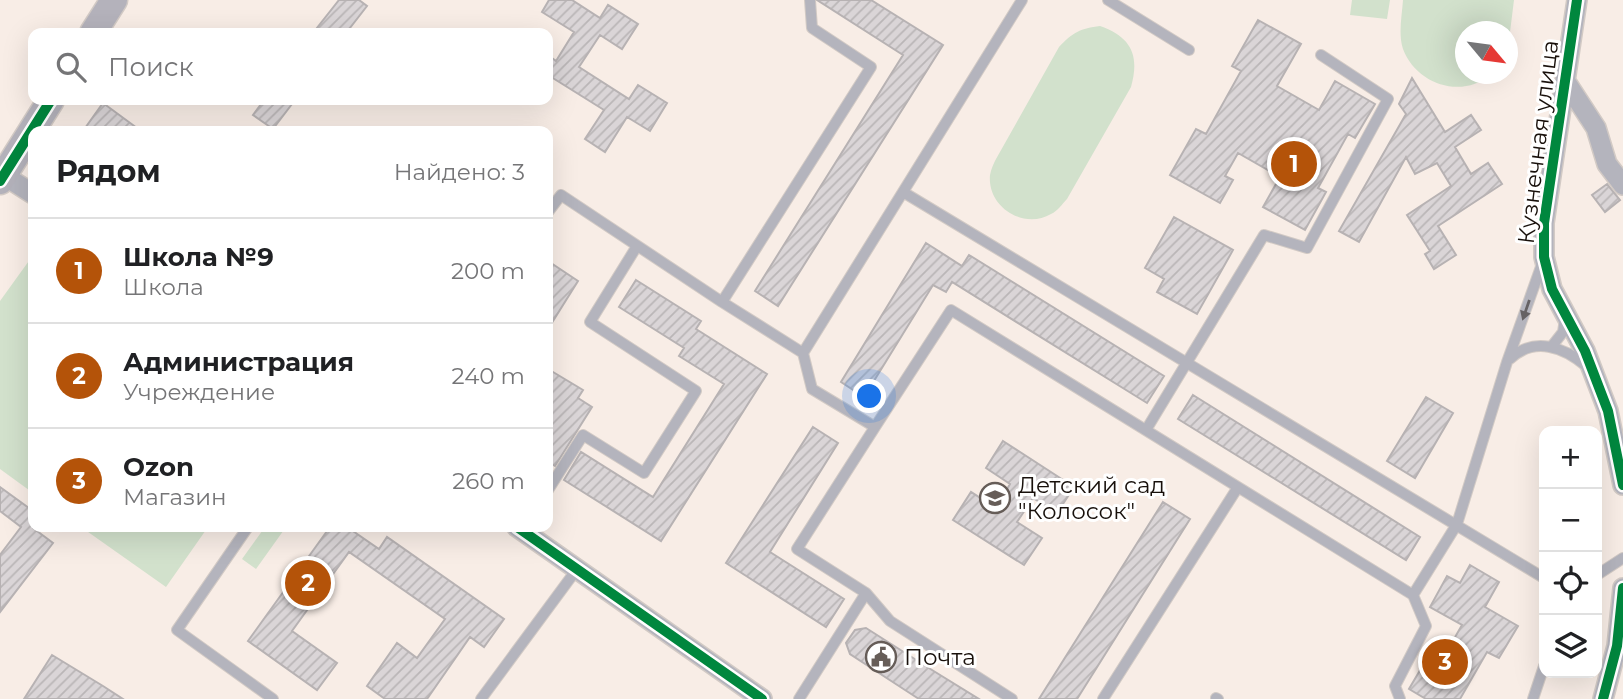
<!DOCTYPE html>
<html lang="ru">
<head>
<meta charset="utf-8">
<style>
  :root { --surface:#fff; --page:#f2f2f2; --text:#202124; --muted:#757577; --line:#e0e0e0; --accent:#b45309 }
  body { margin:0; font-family:Montserrat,sans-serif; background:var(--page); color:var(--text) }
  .controls { position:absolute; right:21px; bottom:21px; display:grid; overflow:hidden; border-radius:14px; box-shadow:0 7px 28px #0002 }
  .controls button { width:63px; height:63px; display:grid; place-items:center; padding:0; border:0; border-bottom:2px solid var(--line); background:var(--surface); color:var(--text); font:35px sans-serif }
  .compass { position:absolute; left:1455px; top:21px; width:63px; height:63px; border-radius:50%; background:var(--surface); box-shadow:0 7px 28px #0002; rotate:119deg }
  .you { position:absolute; left:870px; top:397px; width:24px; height:24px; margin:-18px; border:5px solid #fff; border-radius:50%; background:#1a73e8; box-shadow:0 0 0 10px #1a73e833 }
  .badge { display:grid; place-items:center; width:46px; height:46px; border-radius:50%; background:var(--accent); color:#fff; font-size:23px; font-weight:700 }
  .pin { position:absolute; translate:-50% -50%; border:4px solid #fff; box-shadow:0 2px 7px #0006 }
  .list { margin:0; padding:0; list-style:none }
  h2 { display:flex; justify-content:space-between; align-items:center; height:91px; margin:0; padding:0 28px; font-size:30px }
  h2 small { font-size:23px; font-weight:400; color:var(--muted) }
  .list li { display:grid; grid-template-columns:46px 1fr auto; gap:21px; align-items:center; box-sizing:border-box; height:105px; padding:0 28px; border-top:2px solid var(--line) }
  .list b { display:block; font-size:26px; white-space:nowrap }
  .list p { margin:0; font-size:23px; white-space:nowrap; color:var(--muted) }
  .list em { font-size:23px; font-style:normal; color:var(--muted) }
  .icon { flex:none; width:38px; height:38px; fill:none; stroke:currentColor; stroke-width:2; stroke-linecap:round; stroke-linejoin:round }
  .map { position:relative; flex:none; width:1623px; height:699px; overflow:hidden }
  .search { position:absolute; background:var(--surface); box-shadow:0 7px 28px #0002; left:28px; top:28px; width:525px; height:77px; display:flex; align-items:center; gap:18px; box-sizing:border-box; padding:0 24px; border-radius:14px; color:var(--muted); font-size:26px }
  .panel { position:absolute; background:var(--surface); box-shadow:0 7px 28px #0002; left:28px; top:126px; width:525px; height:406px; border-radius:14px }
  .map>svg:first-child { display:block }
</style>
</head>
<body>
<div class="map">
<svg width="1623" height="699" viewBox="0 0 1623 699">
  <defs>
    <pattern id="building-hatch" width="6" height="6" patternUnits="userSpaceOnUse" patternTransform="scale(1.75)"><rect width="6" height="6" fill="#dad5d7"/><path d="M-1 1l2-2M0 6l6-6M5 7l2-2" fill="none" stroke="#bab6b7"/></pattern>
  </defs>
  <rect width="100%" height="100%" fill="#f8ede6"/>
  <path fill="#d2e1cc" d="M1352 0H1390L1387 19 1350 15Z
    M1403 0H1514L1508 48V32H1466V74H1491C1462 100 1416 84 1403 49 1398 34 1402 15 1403 0Z
    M1100 26C1131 37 1140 55 1131 87L1067 199C1062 204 1058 211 1051 214 1024 230 987 207 990 175 991 169 994 163 996 159L1059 47C1072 33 1081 28 1100 26Z
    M31 258 33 259V493L0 469V301Z
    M81 527H208L166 587Z
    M265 527H286L256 569 242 559Z"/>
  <path fill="url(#building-hatch)" stroke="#b7b2b3" stroke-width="2" d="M339 0H359L367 6 346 33H313Z
    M549 0H572L600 18 608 5 638 24 622 49 600 35 579 67 629 99 638 85 667 103 650 131 627 117 605 152 585 139 604 110 548 75V55L556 61 574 32 542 12Z
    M817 0H871L943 45 778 306 755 291 903 55Z
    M1258 20 1301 44 1277 86 1319 110 1335 81 1375 104 1355 138 1348 134 1318 188 1326 192 1305 230 1263 207 1280 177 1238 153 1225 176 1233 180 1220 203 1170 175 1196 129 1206 134 1241 71 1232 66Z
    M1412 78 1445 132 1471 115 1481 130 1455 147 1471 174 1488 163 1502 184 1438 226 1456 255 1434 269 1425 254 1430 251 1407 215 1451 186 1437 163 1415 174 1406 157 1359 242 1339 231 1406 114 1399 104Z
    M264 100H295L273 129 253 115Z
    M103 103 141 131H83Z
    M1607 184 1620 200 1605 212 1592 195Z
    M1174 217 1233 250 1197 314 1157 292 1164 279 1145 268Z
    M926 243 962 266 969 255 1164 376 1147 403 952 282 946 292 933 285 864 397 841 382Z
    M548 261 578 281 548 329Z
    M636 280 701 321 696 329 767 374 661 541 564 480 581 452 653 497 724 384 679 356 684 348 619 307Z
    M548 369 583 390 578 398 592 407 555 466 548 462Z
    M1193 395 1420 537 1406 560 1178 419Z
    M1426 397 1453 413 1415 478 1387 461Z
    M813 427 838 443 770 552 844 599 826 627 726 563Z
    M1003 441 1074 487 1057 513 1033 498 1017 522 1042 538 1024 565 953 520 971 492 996 508 1010 484 986 468Z
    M0 487 33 511V528L53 543 0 612V555L21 527 0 511Z
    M1163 502 1190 519 1077 699H1039Z
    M330 527H347L379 549 387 537 504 619 484 647 470 637 427 699H385L367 686 397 643 417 658 445 619 349 552 292 631 337 663 317 690 248 641Z
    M1470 565 1499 582 1485 607 1518 626 1499 658 1487 652 1460 699H1426L1409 689 1426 660 1438 667 1462 625 1430 607 1447 576 1460 583Z
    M866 628 932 670 979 699H919L905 690 850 654 846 643 855 630Z
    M52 655 103 686 123 699H24Z"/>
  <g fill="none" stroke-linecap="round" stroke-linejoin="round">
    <g stroke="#d2cac5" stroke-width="12">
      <path id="lane" d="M810 0 812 28 871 67 722 302 803 353 812 389 875 427 951 310 1413 595 1457 524 1507 362 1542 264
        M1108 0 1189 50
        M903 192 1544 578
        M548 212 561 195 722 302
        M1552 346 1563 332 1565 319
        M803 353 1022 0
        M1510 359C1534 336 1564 347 1586 366
        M1146 430 1264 235 1307 248 1388 99 1321 55
        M548 490 583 435 644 473 696 391 590 322 637 246
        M248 527 177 630 273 699
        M1597 575 1623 558
        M866 593 890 621 1012 699
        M1216 698 1218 699
        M481 699 577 569
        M799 699 866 593 797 549 875 427
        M1103 699 1238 487
        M1400 699 1395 686 1426 626 1413 595
        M1533 699 1544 666"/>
    </g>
    <g stroke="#d2cac5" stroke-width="22">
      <path id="street" d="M1577 0 1544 223V257L1552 289 1585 351 1608 411 1623 485
        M1566 82 1596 128 1607 164 1623 185
        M0 173 33 194
        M517 527 762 699
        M1603 699 1617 646 1623 588"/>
    </g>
    <g stroke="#d2cac5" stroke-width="29">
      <path id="secondary" d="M93 33 114 0
        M0 181 51 100"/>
    </g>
    <use href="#lane" stroke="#b4b4bd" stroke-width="10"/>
    <use href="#street" stroke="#b4b4bd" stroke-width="19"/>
    <use href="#secondary" stroke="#b4b2bb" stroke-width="26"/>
    <g stroke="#fff" stroke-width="15">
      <path id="cycleway" d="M1577 0 1544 223V257L1552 289 1585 351 1608 411 1623 485
        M0 181 51 100
        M517 527 762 699
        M1603 699 1617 646 1623 588"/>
    </g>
    <use href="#cycleway" stroke="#00873e" stroke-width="10"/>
  </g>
  <defs><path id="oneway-solid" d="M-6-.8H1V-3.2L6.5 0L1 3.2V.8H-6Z" transform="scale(1.75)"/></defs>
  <use fill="#666264" href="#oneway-solid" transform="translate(1526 310) rotate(109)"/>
  <defs>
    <g id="school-ring" transform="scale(1.575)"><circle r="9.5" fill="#fff" stroke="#665d58" stroke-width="1.5"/><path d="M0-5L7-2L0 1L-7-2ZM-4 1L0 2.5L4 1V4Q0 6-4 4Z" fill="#665d58"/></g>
    <g id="civic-ring" transform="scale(1.575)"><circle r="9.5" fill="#fff" stroke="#665d58" stroke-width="1.5"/><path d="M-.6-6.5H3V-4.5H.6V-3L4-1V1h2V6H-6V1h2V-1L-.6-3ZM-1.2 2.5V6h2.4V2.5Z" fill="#665d58"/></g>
  </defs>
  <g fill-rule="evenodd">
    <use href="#school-ring" x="995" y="498"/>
    <use href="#civic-ring" x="881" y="657"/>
  </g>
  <g text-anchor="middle" stroke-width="6" stroke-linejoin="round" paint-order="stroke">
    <g font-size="23" fill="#18100b" stroke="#fff">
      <text transform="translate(1538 142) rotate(-83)" y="8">Кузнечная улица</text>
    </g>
    <g font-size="23" fill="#18100b" stroke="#fff" text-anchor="start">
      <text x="1018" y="493">Детский сад<tspan x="1018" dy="26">"Колосок"</tspan></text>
      <text x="904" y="665">Почта</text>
    </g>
  </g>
</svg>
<div class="controls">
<button>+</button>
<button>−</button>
<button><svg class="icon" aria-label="locate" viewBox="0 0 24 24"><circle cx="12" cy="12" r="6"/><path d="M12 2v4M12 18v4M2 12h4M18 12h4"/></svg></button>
<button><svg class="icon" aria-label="layers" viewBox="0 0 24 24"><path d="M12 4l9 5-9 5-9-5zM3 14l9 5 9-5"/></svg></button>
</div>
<svg class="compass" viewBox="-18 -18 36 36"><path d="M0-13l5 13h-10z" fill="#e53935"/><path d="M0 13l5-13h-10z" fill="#757577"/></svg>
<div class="you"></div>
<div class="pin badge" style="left:1294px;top:164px">1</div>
<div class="pin badge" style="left:308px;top:583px">2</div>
<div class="pin badge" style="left:1445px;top:662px">3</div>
<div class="search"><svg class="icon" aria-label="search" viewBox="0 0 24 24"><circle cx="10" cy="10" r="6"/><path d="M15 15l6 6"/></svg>Поиск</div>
<section class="panel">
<h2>Рядом<small>Найдено: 3</small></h2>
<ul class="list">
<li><span class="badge">1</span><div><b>Школа №9</b><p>Школа</p></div><em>200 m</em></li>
<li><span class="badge">2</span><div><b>Администрация</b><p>Учреждение</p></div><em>240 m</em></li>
<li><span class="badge">3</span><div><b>Ozon</b><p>Магазин</p></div><em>260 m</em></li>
</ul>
</section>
</div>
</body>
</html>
